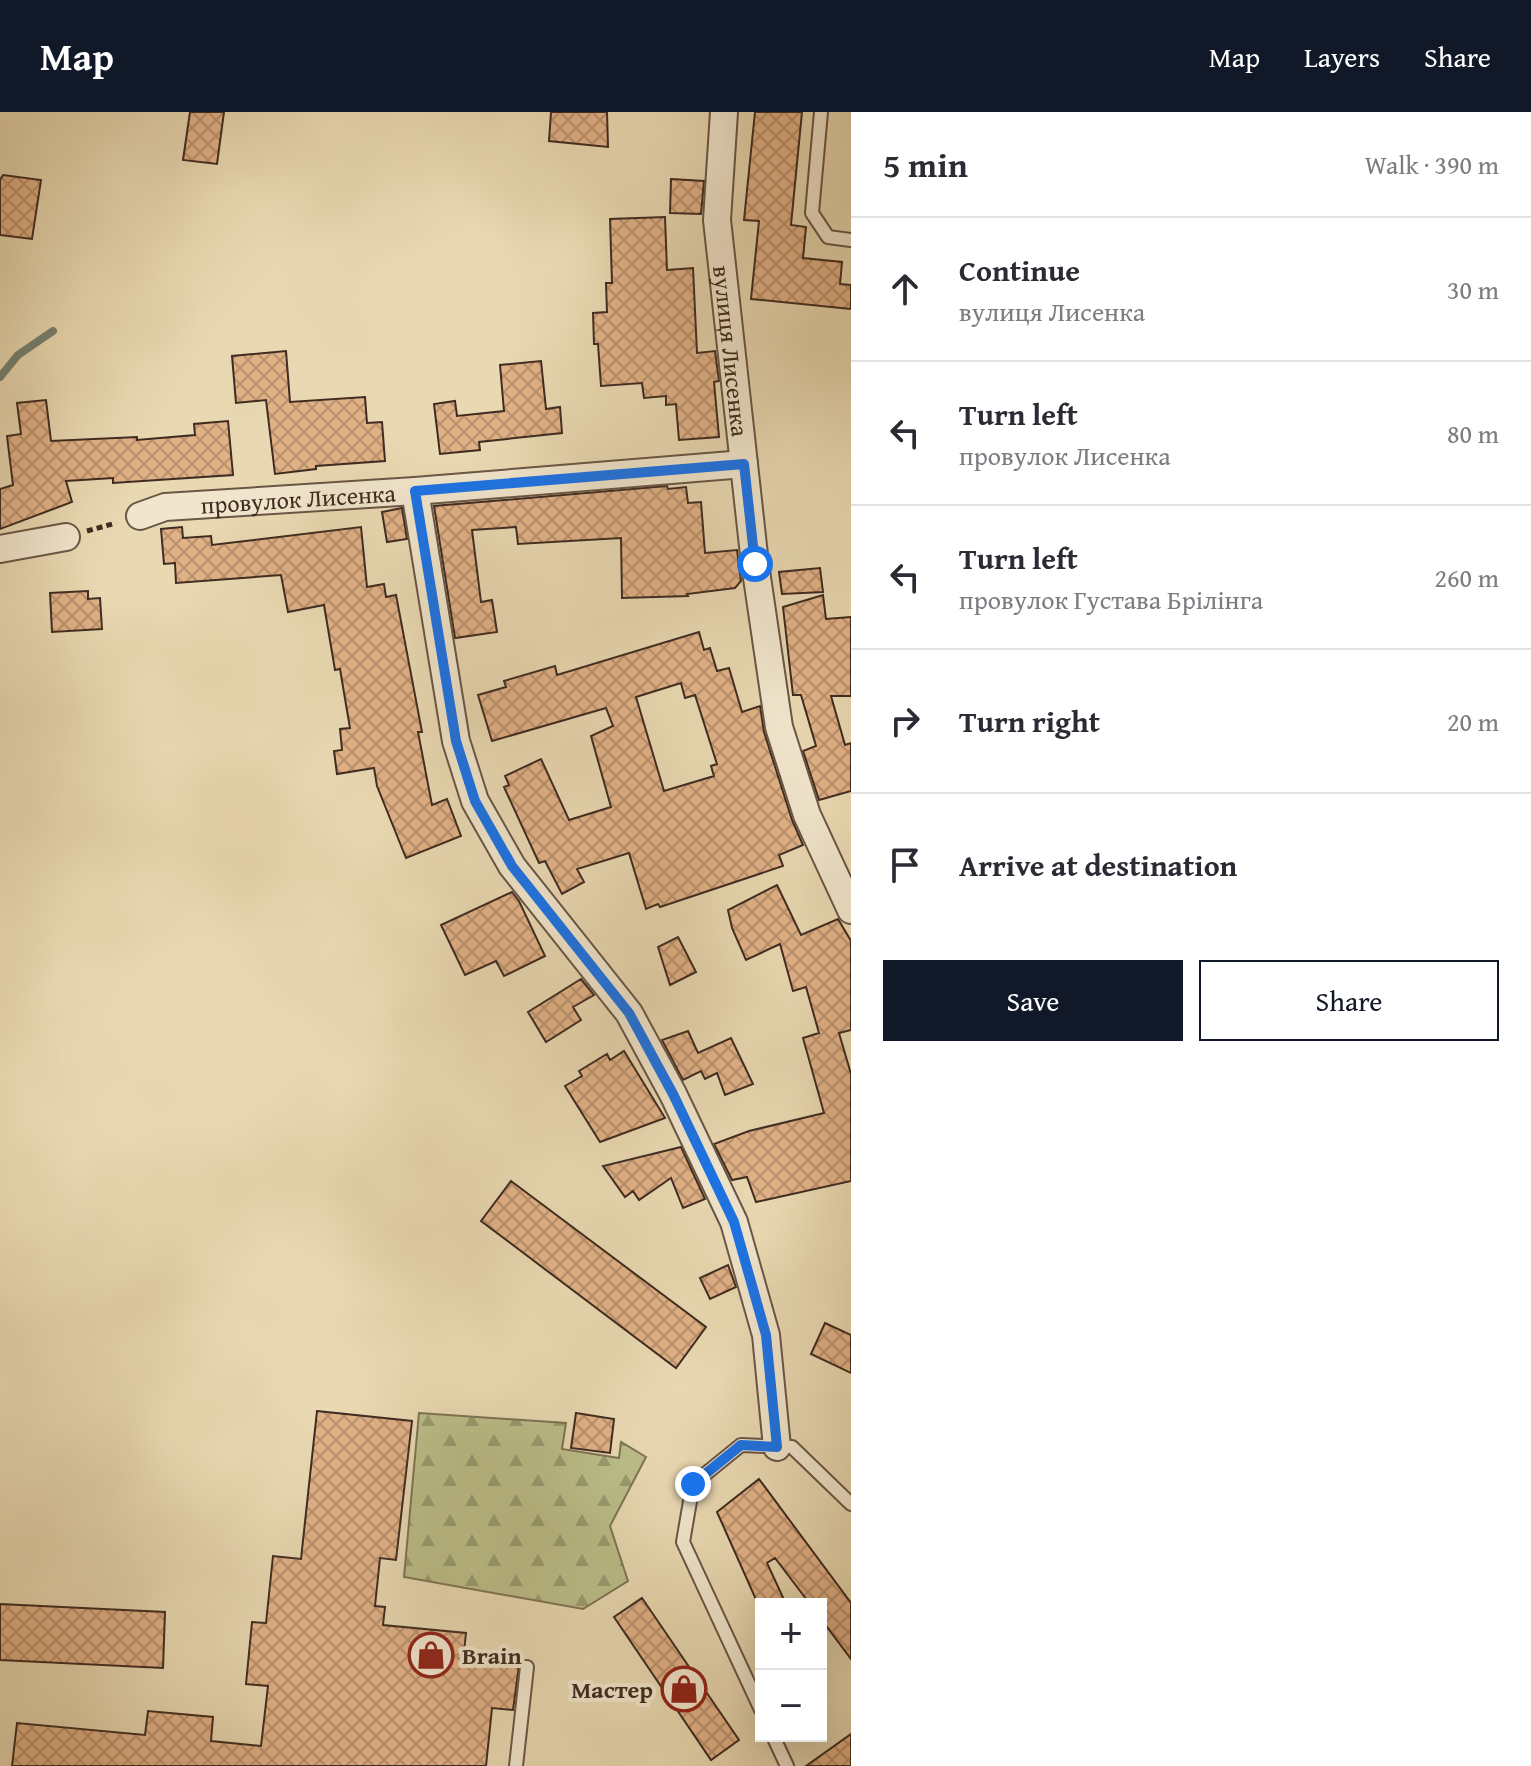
<!DOCTYPE html>
<html lang="en">
<head>
<meta charset="utf-8">
<style>
	body { margin:0; font-family:"Gentium Book Plus",serif; background:#f7f7f7; color:#2b2b33 }
	.controls { position:absolute; right:24px; bottom:24px; display:grid; overflow:hidden; border-radius:0px; box-shadow:0 8px 32px #0002 }
	.controls button { width:72px; height:72px; display:grid; place-items:center; padding:0; border:0; border-bottom:2px solid #e1e1e2; background:#fff; color:#2b2b33; font:40px sans-serif }
	.stop { position:absolute; width:24px; height:24px; margin:-18px; border:6px solid #1a73e8; border-radius:50%; background:#fff }
	.stop.end { background:#1a73e8; border-color:#fff; box-shadow:0 2px 8px #0008 }
	.list { margin:0; padding:0; list-style:none }
	h2 { display:flex; justify-content:space-between; align-items:center; height:104px; margin:0; padding:0 32px; font-size:34px }
	h2 small { font-size:26px; font-weight:400; color:#7c7c81 }
	.list li { display:grid; grid-template-columns:52px 1fr auto; gap:24px; align-items:center; box-sizing:border-box; height:144px; padding:0 32px; border-top:2px solid #e1e1e2 }
	.list b { display:block; font-size:30px; white-space:nowrap }
	.list p { margin:0; font-size:26px; white-space:nowrap; color:#7c7c81 }
	.list em { font-size:26px; font-style:normal; color:#7c7c81 }
	.actions { display:flex; gap:16px; padding:24px 32px }
	.actions a { flex:1; padding:18px 0; border:2px solid #111827; border-radius:0px; text-align:center; font-size:28px; color:#111827 }
	.actions .main { background:#111827; color:#fff }
	.icon { flex:none; width:44px; height:44px; fill:none; stroke:currentColor; stroke-width:2; stroke-linecap:round; stroke-linejoin:round }
	.map { position:relative; flex:none; width:851px; height:1654px; overflow:hidden }
	header { display:flex; align-items:center; gap:48px; box-sizing:border-box; height:112px; padding:0 40px; background:#111827; color:#fff }
	header strong { font-size:38px }
	nav { display:flex; gap:44px; margin-inline-start:auto; font-size:28px }
	main { display:flex }
	aside { flex:1; background:#fff }
	.map>svg:first-child { display:block }
</style>
</head>
<body>
<header>
<strong>Map</strong>
<nav><a>Map</a><a>Layers</a><a>Share</a></nav>
</header>
<main>
<div class="map">
<svg width="851" height="1654" viewBox="0 0 851 1654">
	<defs>
		<pattern id="forest-firs" width="22" height="20" patternUnits="userSpaceOnUse" patternTransform="scale(2)"><rect width="22" height="20" fill="#bbbe89"/><path d="M5 1l3.5 6h-7zM16 11l3.5 6h-7z" fill="#999b70"/></pattern>
		<pattern id="building-cross-hatch" width="8" height="8" patternUnits="userSpaceOnUse" patternTransform="scale(2)"><rect width="8" height="8" fill="#e2b287"/><path d="M0 0l8 8M0 8l8-8" fill="none" stroke="#b9916e"/></pattern>
	</defs>
	<rect width="100%" height="100%" fill="#e9d9b2"/>
	<filter id="stains"><feTurbulence type="fractalNoise" baseFrequency=".0025" numOctaves="4"/><feColorMatrix values="0 0 0 0 .2 0 0 0 0 .09 0 0 0 0 .02 0 0 0 .5 -.17"/></filter>
	<radialGradient id="worn" r=".72"><stop offset=".6" stop-color="#630" stop-opacity="0"/><stop offset="1" stop-color="#630" stop-opacity=".3"/></radialGradient>
	<!-- forest -->
	<path fill="url(#forest-firs)" stroke="#7d7455" stroke-width="2" d="M 419,1301 L 566,1311 L 562,1337 L 619,1346 L 621,1330 L 646,1345 L 610,1414 L 628,1469 L 583,1497 L 404,1465 Z"/>
	<g fill="none" stroke-linecap="round" stroke-linejoin="round">
		<!-- stream -->
		<path stroke="#758171" stroke-width="8" d="M 0,265 L 18,243 L 53,219"/>
	</g>
	<!-- building -->
	<path fill="url(#building-cross-hatch)" stroke="#3f2b21" stroke-width="2" fill-rule="evenodd" d="M 190,0 L 224,0 L 217,52 L 183,48 Z
		M 551,0 L 607,0 L 608,35 L 549,29 Z
		M 755,0 L 802,0 L 791,113 L 806,115 L 803,146 L 842,150 L 840,172 L 851,173 L 851,197 L 751,187 L 759,109 L 744,108 Z
		M 3,63 L 41,68 L 32,127 L 0,123 L 0,68 Z
		M 671,67 L 704,69 L 701,102 L 670,101 Z
		M 665,105 L 667,158 L 693,156 L 697,241 L 715,239 L 719,269 L 714,270 L 719,325 L 679,328 L 676,292 L 666,293 L 666,284 L 644,286 L 642,271 L 601,274 L 598,232 L 594,232 L 593,201 L 607,200 L 606,171 L 612,171 L 610,107 Z
		M 286,239 L 290,290 L 365,285 L 367,311 L 382,310 L 385,349 L 316,354 L 316,357 L 275,362 L 266,288 L 236,291 L 232,244 Z
		M 541,249 L 546,297 L 560,295 L 562,321 L 479,330 L 480,338 L 440,342 L 434,292 L 455,289 L 457,304 L 504,299 L 500,253 Z
		M 46,288 L 51,329 L 137,325 L 137,328 L 195,323 L 194,312 L 228,309 L 233,363 L 113,371 L 113,366 L 66,369 L 72,390 L 0,417 L 0,377 L 13,373 L 7,324 L 21,322 L 17,291 Z
		M 667,374 L 668,377 L 686,375 L 688,391 L 701,390 L 705,441 L 737,438 L 741,469 L 735,476 L 687,482 L 688,484 L 622,486 L 621,426 L 518,432 L 516,415 L 472,418 L 481,490 L 492,488 L 497,520 L 455,526 L 434,394 Z
		M 402,396 L 407,427 L 387,430 L 382,400 Z
		M 182,415 L 183,426 L 211,424 L 212,433 L 361,415 L 367,475 L 384,472 L 386,485 L 396,483 L 422,620 L 418,620 L 432,693 L 447,687 L 461,724 L 406,746 L 377,674 L 374,656 L 337,662 L 334,639 L 342,638 L 340,617 L 350,616 L 340,557 L 335,558 L 324,493 L 288,500 L 281,463 L 176,471 L 175,451 L 164,452 L 161,417 Z
		M 820,456 L 823,480 L 782,482 L 779,460 Z
		M 88,479 L 88,487 L 100,486 L 102,517 L 52,520 L 50,481 Z
		M 823,483 L 826,507 L 851,505 L 851,584 L 831,584 L 845,633 L 851,631 L 851,679 L 819,688 L 803,639 L 816,634 L 801,583 L 793,583 L 783,495 Z
		M 699,520 L 704,538 L 710,536 L 717,559 L 729,556 L 742,600 L 760,594 L 764,620 L 792,708 L 803,733 L 779,743 L 783,754 L 660,795 L 658,792 L 646,797 L 629,741 L 577,757 L 584,770 L 562,782 L 545,749 L 539,751 L 504,675 L 509,673 L 505,664 L 541,647 L 569,708 L 611,695 L 591,624 L 613,614 L 606,596 L 492,629 L 478,583 L 506,575 L 504,569 L 555,554 L 557,563 ZM 681,571 L 685,586 L 695,583 L 717,652 L 711,654 L 714,664 L 664,679 L 636,585 Z
		M 777,773 L 801,823 L 838,807 L 851,829 L 851,918 L 839,921 L 851,962 L 851,1069 L 756,1090 L 747,1065 L 732,1068 L 714,1032 L 749,1019 L 824,1001 L 803,926 L 819,921 L 806,875 L 793,879 L 780,832 L 746,848 L 732,816 L 728,798 Z
		M 512,780 L 519,789 L 545,844 L 504,864 L 496,849 L 465,863 L 441,813 Z
		M 678,825 L 696,860 L 670,873 L 658,835 Z
		M 581,867 L 594,883 L 573,895 L 581,908 L 546,930 L 528,900 Z
		M 688,919 L 698,941 L 731,926 L 753,972 L 725,983 L 717,961 L 705,967 L 701,959 L 683,968 L 662,928 Z
		M 624,939 L 665,1006 L 600,1030 L 565,974 L 582,964 L 579,959 L 607,942 L 610,948 Z
		M 681,1035 L 705,1087 L 683,1096 L 671,1066 L 639,1088 L 633,1079 L 625,1085 L 603,1054 Z
		M 511,1069 L 706,1215 L 676,1256 L 481,1109 Z
		M 728,1153 L 736,1175 L 710,1187 L 700,1166 Z
		M 825,1211 L 851,1223 L 851,1261 L 811,1242 Z
		M 317,1299 L 412,1309 L 396,1448 L 380,1446 L 375,1494 L 385,1495 L 383,1513 L 466,1521 L 464,1540 L 520,1546 L 513,1598 L 492,1596 L 486,1654 L 12,1654 L 17,1611 L 145,1623 L 148,1599 L 213,1605 L 211,1629 L 261,1634 L 268,1574 L 246,1572 L 252,1510 L 266,1511 L 273,1444 L 301,1447 Z
		M 576,1301 L 614,1307 L 610,1341 L 571,1336 Z
		M 759,1367 L 851,1491 L 851,1547 L 821,1507 L 821,1492 L 810,1492 L 775,1446 L 767,1451 L 786,1492 L 758,1492 L 717,1400 Z
		M 642,1486 L 739,1628 L 711,1648 L 614,1505 Z
		M 0,1492 L 165,1500 L 163,1556 L 0,1548 Z
		M 851,1622 L 851,1654 L 806,1654 Z"/>
	<g fill="none" stroke-linecap="round" stroke-linejoin="round">
		<!-- lane casing -->
		<g stroke="#6a5645" stroke-width="16">
			<path id="lane" d="M 821,0 L 812,101 L 828,125 L 851,128
				M 761,1598 L 683,1430 L 693,1372 L 741,1333 L 792,1335 L 851,1392
				M 773,1624 L 787,1654
				M 516,1654 L 527,1555"/>
		</g>
		<!-- street casing -->
		<g stroke="#6a5645" stroke-width="30">
			<g id="street">
				<path id="s1" d="M 724,0 L 717,108 L 755,452 L 779,615 L 807,703 L 851,798"/>
				<path d="M 415,379 L 456,629 L 475,689 L 512,754 L 629,901 L 673,982 L 734,1110 L 766,1223 L 777,1335"/>
				<path id="s2" d="M 140,404 L 165,395 L 415,379 L 744,352"/>
				<path d="M 0,437 L 66,425"/>
			</g>
		</g>
		<!-- path -->
		<path stroke="#3f2b21" stroke-width="5" stroke-dasharray="6 4" stroke-linecap="butt" d="M 87,419 L 116,411"/>
		<!-- lane -->
		<use href="#lane" stroke="#f1e6cd" stroke-width="12"/>
		<!-- street -->
		<use href="#street" stroke="#f1e6cd" stroke-width="26"/>
	</g>
	<g fill="none" stroke-linecap="round" stroke-linejoin="round">
		<!-- route -->
		<path stroke="#1a73e8" stroke-width="10" d="M 693,1372 L 741,1333 L 777,1335 L 766,1223 L 734,1110 L 673,982 L 629,901 L 512,754 L 475,689 L 456,629 L 415,379 L 744,352 L 755,452"/>
	</g>
	<!-- icons -->
	<defs>
		<g id="shop-ring" transform="scale(2.3)"><circle r="9.5" fill="#f1e6cd" stroke="#8f2418" stroke-width="1.5"/><path d="M-5-2.5h2.3a2.7 3.5 0 0 1 5.4 0H5L5.5 6h-11ZM-1.5-2.5h3a1.5 2.3 0 0 0-3 0Z" fill="#8f2418"/></g>
	</defs>
	<g fill-rule="evenodd">
		<use href="#shop-ring" x="431" y="1543"/>
		<use href="#shop-ring" x="684" y="1577"/>
	</g>
	<g text-anchor="middle" dominant-baseline="central" stroke-width="8" stroke-linejoin="round" paint-order="stroke">
		<!-- street labels -->
		<g font-size="24" fill="#3f2b21" stroke="#f1e6cd">
			<text stroke="none"><textPath href="#s1" startOffset="240">вулиця Лисенка</textPath></text>
			<text stroke="none"><textPath href="#s2" startOffset="160">провулок Лисенка</textPath></text>
		</g>
		<!-- poi labels -->
		<g font-size="24" font-weight="bold" fill="#3f2b21" stroke="#f1e6cd" text-anchor="start">
			<text x="462" y="1543">Brain</text>
			<text x="653" y="1577" text-anchor="end">Мастер</text>
		</g>
	</g>
	<rect width="100%" height="100%" filter="url(#stains)"/>
	<rect width="100%" height="100%" fill="url(#worn)"/>
</svg>
<div class="controls">
<button>+</button>
<button>−</button>
</div>
<div class="stop" style="left:755px;top:452px"></div>
<div class="stop end" style="left:693px;top:1372px"></div>
</div>
<aside>
<h2>5 min<small>Walk · 390 m</small></h2>
<ul class="list">
<li><svg class="icon" aria-label="ahead" viewBox="0 0 24 24"><path d="M12 20V5M6 11l6-6 6 6"/></svg><div><b>Continue</b><p>вулиця Лисенка</p></div><em>30 m</em></li>
<li><svg class="icon" aria-label="left" viewBox="0 0 24 24"><path d="M17 20v-9H6M10 6l-5 5 5 5"/></svg><div><b>Turn left</b><p>провулок Лисенка</p></div><em>80 m</em></li>
<li><svg class="icon" aria-label="left" viewBox="0 0 24 24"><path d="M17 20v-9H6M10 6l-5 5 5 5"/></svg><div><b>Turn left</b><p>провулок Густава Брілінга</p></div><em>260 m</em></li>
<li><svg class="icon" aria-label="right" viewBox="0 0 24 24"><path d="M7 20v-9h11M14 6l5 5-5 5"/></svg><div><b>Turn right</b></div><em>20 m</em></li>
<li><svg class="icon" aria-label="arrive" viewBox="0 0 24 24"><path d="M6 21V4h12l-3 4 3 4H6"/></svg><div><b>Arrive at destination</b></div></li>
</ul>
<div class="actions"><a class="main">Save</a><a>Share</a></div>
</aside>
</main>
</body>
</html>
